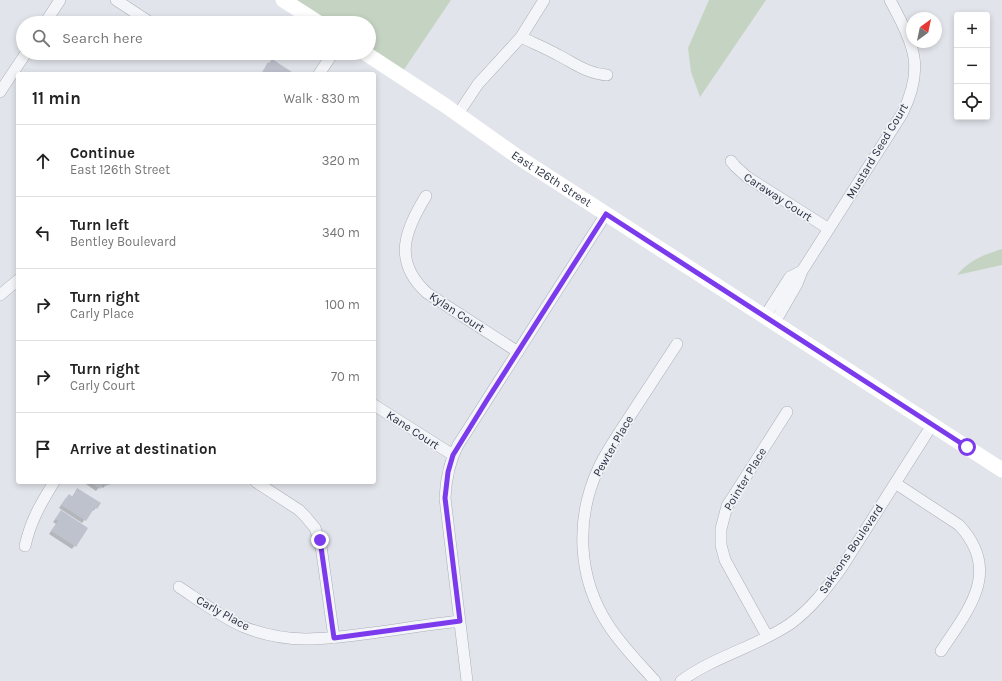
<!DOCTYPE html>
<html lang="en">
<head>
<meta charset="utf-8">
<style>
	body { margin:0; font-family:Karla,sans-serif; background:#f6f6f6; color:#222 }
	.controls { position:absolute; right:12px; top:12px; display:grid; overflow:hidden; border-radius:4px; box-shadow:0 2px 6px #0003 }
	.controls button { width:36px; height:36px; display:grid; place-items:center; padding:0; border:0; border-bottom:1px solid #e0e0e0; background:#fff; color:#222; font:20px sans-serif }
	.compass { position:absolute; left:906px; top:12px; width:36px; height:36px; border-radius:50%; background:#fff; box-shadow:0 2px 6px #0003; rotate:33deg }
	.stop { position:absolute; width:12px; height:12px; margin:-9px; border:3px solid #7c3aed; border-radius:50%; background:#fff }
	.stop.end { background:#7c3aed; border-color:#fff; box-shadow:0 1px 4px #0008 }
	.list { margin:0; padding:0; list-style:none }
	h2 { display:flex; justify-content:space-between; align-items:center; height:52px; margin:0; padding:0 16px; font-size:17px }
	h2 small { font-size:13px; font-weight:400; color:#767676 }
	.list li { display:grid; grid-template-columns:26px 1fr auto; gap:12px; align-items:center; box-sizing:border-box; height:72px; padding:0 16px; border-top:1px solid #e0e0e0 }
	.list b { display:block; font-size:15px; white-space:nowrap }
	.list p { margin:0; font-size:13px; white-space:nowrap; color:#767676 }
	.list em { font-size:13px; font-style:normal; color:#767676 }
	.icon { flex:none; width:22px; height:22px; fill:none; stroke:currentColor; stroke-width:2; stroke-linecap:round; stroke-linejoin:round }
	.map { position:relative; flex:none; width:1002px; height:681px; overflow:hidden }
	.search { position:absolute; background:#fff; box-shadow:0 2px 6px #0003; left:16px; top:16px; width:360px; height:44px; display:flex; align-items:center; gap:10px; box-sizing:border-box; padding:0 14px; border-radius:22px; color:#767676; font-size:15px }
	.panel { position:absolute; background:#fff; box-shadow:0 2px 6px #0003; left:16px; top:72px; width:360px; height:412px; border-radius:4px }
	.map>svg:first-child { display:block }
</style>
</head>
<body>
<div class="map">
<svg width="1002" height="681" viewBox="0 0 1002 681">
	<rect width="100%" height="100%" fill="#e1e4ea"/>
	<!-- green -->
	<path fill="#c5d4c2" d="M 294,0 L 451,0 L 403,71 L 369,49 L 369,23 L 329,23 Z
		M 709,0 L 766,0 L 700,97 L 691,72 L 688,48 Z
		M 1002,249 L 1002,265 L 957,275 C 968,261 985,254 1002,249 Z"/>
	<!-- shadow -->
	<path fill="#0003" d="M 83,482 L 112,482 L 109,485 L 107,484 L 103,488 L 100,486 L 96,491 Z
		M 77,489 L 96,508 L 93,511 L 92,510 L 82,523 L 59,508 L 66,498 L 72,497 Z
		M 61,512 L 87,529 L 72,549 L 49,534 L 56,524 L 53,522 Z"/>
	<!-- building -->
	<path fill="#bec2cd" d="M 272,59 L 292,72 L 291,74 L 261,74 L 268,62 L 269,63 Z
		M 90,482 L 109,482 L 107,486 L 103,484 L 100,489 Z
		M 77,488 L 101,503 L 97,509 L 95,507 L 86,521 L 61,505 L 69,494 L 73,497 Z
		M 61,510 L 88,528 L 76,547 L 51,531 L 58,521 L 55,519 Z"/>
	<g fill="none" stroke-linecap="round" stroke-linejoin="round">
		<!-- street casing -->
		<g stroke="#aaaeb8" stroke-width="12">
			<path id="street" d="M 116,0 L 151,23
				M 45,23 L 60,0
				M 521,37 C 533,43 546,48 558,55 C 574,63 588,74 607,75
				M 319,74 L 333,53
				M 0,92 L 26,53
				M 458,114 L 478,84 L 521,37 L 544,0
				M 731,161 L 735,166 L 747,177 L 829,229
				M 426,196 C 405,230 392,261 427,293 L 518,352
				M 802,271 L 902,114 C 926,66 913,44 890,0
				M 0,295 L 18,280
				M 765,316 L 790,277 L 802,271 L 797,284 L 775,322
				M 374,405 L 453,455
				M 256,482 L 299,510 L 305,516 L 315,528 L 321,546 L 334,638
				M 895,483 L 959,525 C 1002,571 969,609 941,651
				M 25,546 C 31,520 40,505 54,482
				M 179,587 C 200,601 221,617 244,627 C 289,645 326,639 372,633 C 402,629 431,624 460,621
				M 767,636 L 725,560 L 721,545 L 721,529 L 727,506 L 787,412
				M 467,681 L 445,498 C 446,479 449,462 458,445 L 606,214
				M 655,681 C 639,663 622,646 609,626 C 577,578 575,518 599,467 C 608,448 621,430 632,413 C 647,390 662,367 677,344
				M 681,681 C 715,656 756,647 790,624 C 811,609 827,588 842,567 L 932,425"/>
		</g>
		<!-- street -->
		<use href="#street" stroke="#f4f5f8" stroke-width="11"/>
		<!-- secondary -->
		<g stroke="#fff" stroke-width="15">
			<path d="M 283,0 L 319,23"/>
			<path id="s1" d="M 365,53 L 446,106 L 518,157 L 1002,470"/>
		</g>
	</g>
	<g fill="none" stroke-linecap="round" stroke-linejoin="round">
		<!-- route -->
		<path stroke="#7c3aed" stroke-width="5" d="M 320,540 L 334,638 L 460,621 L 445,498 L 448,472 L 453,455 L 487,400 L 606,214 L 967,447"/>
	</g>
	<g text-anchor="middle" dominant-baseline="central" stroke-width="3.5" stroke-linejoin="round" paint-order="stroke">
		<!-- street labels -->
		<g font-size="12" fill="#293042" stroke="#f1f3f7">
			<text transform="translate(877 151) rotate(-59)">Mustard Seed Court</text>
			<text stroke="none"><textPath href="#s1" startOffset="225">East 126th Street</textPath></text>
			<text transform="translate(778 197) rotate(33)">Caraway Court</text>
			<text transform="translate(457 312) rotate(33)">Kylan Court</text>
			<text transform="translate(413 430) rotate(33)">Kane Court</text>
			<text transform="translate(613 446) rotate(-60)">Pewter Place</text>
			<text transform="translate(745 479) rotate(-59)">Pointer Place</text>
			<text transform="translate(851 549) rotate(-56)">Saksons Boulevard</text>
			<text transform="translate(223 613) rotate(29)">Carly Place</text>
		</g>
	</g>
</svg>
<div class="controls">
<button>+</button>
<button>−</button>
<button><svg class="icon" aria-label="locate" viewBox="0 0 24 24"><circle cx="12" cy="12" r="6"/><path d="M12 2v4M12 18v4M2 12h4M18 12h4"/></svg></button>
</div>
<svg class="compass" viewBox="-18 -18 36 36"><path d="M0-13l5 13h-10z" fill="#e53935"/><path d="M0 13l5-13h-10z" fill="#767676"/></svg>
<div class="stop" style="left:967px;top:447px"></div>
<div class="stop end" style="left:320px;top:540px"></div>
<div class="search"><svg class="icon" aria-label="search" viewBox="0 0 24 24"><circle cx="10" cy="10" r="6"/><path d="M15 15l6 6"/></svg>Search here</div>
<section class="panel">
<h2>11 min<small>Walk · 830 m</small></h2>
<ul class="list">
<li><svg class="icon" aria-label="ahead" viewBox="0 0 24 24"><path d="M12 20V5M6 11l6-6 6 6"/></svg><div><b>Continue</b><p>East 126th Street</p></div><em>320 m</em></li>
<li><svg class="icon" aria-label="left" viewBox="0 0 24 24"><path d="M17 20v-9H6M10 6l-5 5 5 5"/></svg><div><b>Turn left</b><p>Bentley Boulevard</p></div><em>340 m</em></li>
<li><svg class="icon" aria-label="right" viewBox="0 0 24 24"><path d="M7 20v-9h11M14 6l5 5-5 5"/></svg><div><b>Turn right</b><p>Carly Place</p></div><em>100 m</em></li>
<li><svg class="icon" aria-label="right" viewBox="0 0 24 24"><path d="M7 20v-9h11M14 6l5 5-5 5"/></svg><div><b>Turn right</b><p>Carly Court</p></div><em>70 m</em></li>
<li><svg class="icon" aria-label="arrive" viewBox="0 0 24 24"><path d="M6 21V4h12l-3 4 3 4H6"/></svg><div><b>Arrive at destination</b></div></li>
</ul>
</section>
</div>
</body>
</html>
